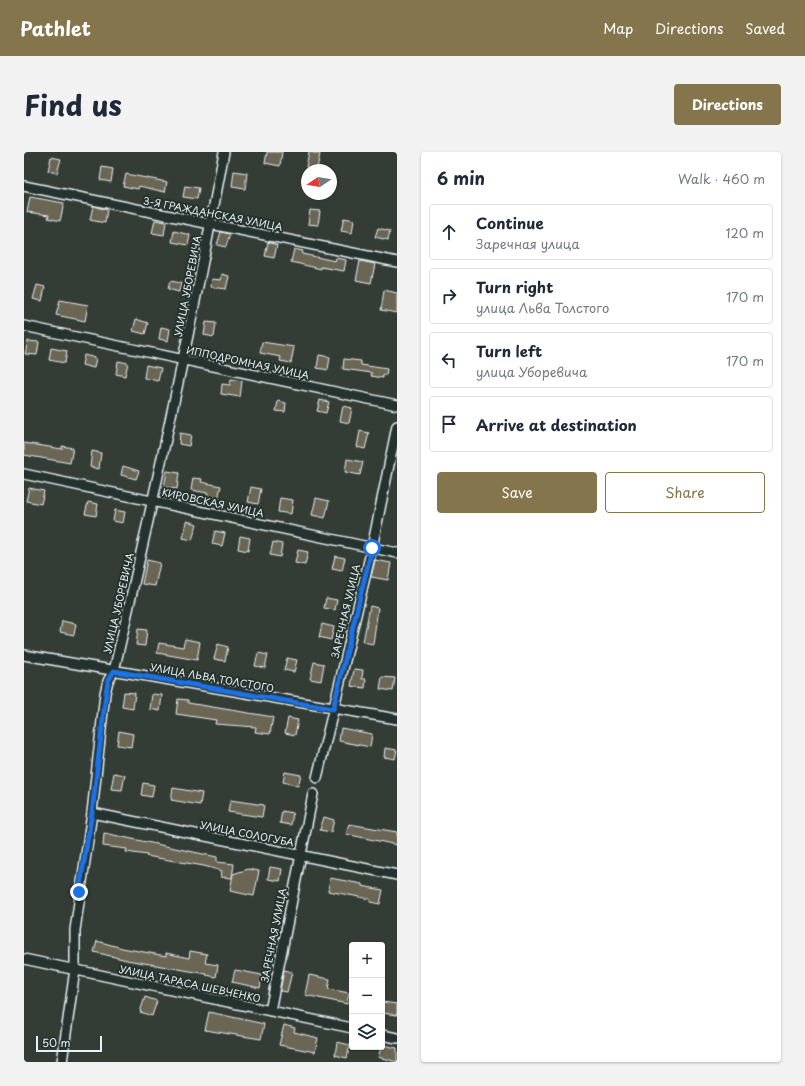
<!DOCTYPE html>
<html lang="en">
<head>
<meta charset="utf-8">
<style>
	body { margin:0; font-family:"Playpen Sans",sans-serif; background:#f2f2f3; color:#1f2937 }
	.controls { position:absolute; right:12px; bottom:12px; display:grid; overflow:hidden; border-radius:4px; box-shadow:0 1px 3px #0004 }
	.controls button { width:36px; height:36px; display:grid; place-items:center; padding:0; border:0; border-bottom:1px solid #e0e1e3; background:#fff; color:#1f2937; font:20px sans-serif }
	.compass { position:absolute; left:277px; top:12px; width:36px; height:36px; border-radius:50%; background:#fff; box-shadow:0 1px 3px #0004; rotate:258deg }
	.scale { position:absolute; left:12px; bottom:10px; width:66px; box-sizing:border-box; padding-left:4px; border:2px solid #e8f1f8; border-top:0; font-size:11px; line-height:14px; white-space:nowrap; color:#e8f1f8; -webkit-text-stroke:3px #26332d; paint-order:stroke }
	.stop { position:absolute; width:12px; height:12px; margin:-9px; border:3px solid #1a73e8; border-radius:50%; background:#fff }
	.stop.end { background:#1a73e8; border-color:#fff; box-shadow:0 1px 4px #0008 }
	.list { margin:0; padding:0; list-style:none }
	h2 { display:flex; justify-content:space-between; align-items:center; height:52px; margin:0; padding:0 16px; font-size:17px }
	h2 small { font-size:13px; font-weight:400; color:#747a83 }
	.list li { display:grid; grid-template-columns:26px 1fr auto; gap:12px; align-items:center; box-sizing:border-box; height:56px; margin:0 8px 8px; padding:0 8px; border:1px solid #e0e1e3; border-radius:4px }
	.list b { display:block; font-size:15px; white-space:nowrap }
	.list p { margin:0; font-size:13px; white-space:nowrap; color:#747a83 }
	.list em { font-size:13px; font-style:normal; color:#747a83 }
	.actions { display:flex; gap:8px; padding:12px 16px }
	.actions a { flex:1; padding:9px 0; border:1px solid #84754c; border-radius:4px; text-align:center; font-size:14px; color:#84754c }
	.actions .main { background:#84754c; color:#fff }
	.icon { flex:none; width:22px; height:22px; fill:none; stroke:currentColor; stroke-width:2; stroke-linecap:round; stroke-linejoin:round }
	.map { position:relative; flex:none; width:373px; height:910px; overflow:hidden; border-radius:4px }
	header { display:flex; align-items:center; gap:24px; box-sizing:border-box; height:56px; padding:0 20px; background:#84754c; color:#fff }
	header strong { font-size:19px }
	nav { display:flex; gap:22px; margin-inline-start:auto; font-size:14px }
	.intro { display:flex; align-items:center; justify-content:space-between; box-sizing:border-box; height:96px; padding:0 24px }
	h1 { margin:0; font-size:28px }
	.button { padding:10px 18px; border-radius:4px; background:#84754c; color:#fff; font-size:14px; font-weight:700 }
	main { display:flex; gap:24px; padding:0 24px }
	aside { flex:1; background:#fff; border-radius:4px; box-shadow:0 1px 3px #0004 }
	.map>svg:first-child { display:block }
</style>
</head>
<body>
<header>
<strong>Pathlet</strong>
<nav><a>Map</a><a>Directions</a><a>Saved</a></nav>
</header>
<div class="intro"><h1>Find us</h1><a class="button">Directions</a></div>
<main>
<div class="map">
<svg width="373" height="910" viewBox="0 0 373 910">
	<rect width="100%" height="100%" fill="#343d35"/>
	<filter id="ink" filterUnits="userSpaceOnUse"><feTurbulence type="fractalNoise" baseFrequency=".025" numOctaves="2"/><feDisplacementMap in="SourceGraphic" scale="8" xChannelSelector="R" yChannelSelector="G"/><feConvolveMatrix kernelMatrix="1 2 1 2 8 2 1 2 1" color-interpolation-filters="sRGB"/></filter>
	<g filter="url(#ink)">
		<!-- building -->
		<path fill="#6a6653" stroke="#e8f1f8" d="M 243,0 L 258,0 L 256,14 L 241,11 Z
			M 285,0 L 296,2 L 293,17 L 282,15 Z
			M 27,5 L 37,7 L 33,21 L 24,19 Z
			M 78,15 L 89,17 L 87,30 L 76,28 Z
			M 210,19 L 223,21 L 221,37 L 208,35 Z
			M 102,22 L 143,30 L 141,40 L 115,34 L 114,37 L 99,34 Z
			M 161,34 L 175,36 L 173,47 L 159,45 Z
			M 6,45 L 40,51 L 36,69 L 24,66 L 25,63 L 3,60 Z
			M 69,54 L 83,58 L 81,71 L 66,68 Z
			M 286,58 L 296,59 L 294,73 L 284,72 Z
			M 320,66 L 330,68 L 328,81 L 317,79 Z
			M 131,68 L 142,70 L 140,83 L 128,81 Z
			M 354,76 L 366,79 L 364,88 L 351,85 Z
			M 150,79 L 166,83 L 164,93 L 148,90 Z
			M 197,80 L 206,82 L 202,95 L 193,93 Z
			M 244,90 L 253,93 L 250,106 L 241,104 Z
			M 270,97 L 279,99 L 278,102 L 311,109 L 312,106 L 322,108 L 320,119 L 297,115 L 297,117 L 267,110 Z
			M 336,109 L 351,112 L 347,131 L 332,128 Z
			M 198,122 L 205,124 L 202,137 L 187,135 L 188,127 L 197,128 Z
			M 146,129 L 157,131 L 155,140 L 144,137 Z
			M 13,133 L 21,135 L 18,149 L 9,147 Z
			M 360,138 L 373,141 L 373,161 L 357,158 Z
			M 36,148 L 64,153 L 61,169 L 32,163 Z
			M 112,167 L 124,171 L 121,182 L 109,179 Z
			M 182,170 L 192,171 L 190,185 L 180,183 Z
			M 137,175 L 146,177 L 144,189 L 135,187 Z
			M 4,189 L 15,190 L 13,203 L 1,202 Z
			M 238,190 L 270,195 L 267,211 L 256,209 L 257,205 L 236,201 Z
			M 27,196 L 43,199 L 41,211 L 25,208 Z
			M 60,203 L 72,206 L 70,216 L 58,213 Z
			M 295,203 L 306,205 L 304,218 L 293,216 Z
			M 320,207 L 337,209 L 337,213 L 363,217 L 362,223 L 359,223 L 359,226 L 347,224 L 348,221 L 319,217 Z
			M 94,209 L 104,211 L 101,224 L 92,222 Z
			M 122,213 L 137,216 L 134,229 L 120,226 Z
			M 207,227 L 218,229 L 216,245 L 197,242 L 198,232 L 206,233 Z
			M 296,248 L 305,250 L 302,261 L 293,259 Z
			M 254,249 L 262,251 L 261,260 L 252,259 Z
			M 319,254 L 328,256 L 325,271 L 316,269 Z
			M 336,279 L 345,281 L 341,297 L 333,295 Z
			M 156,281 L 167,283 L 165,294 L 155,292 Z
			M 0,291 L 38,297 L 38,294 L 49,296 L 46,311 L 0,303 Z
			M 68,299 L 77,301 L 75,317 L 66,315 Z
			M 323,307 L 339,310 L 336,323 L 321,320 Z
			M 99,314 L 115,319 L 112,327 L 97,323 Z
			M 143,319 L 155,321 L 153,337 L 140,335 Z
			M 169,326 L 178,327 L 177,330 L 197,334 L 194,347 L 183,345 L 184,341 L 167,338 Z
			M 227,335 L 237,337 L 234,352 L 224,350 Z
			M 5,336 L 20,339 L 17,352 L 2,349 Z
			M 256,346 L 269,348 L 267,362 L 254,360 Z
			M 292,346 L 305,349 L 301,366 L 288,363 Z
			M 64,350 L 74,352 L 72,364 L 61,362 Z
			M 91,358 L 101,360 L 99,371 L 89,369 Z
			M 163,369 L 173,372 L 168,388 L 159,386 Z
			M 191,379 L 201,381 L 198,394 L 188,392 Z
			M 216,384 L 226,386 L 224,399 L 214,397 Z
			M 249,390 L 258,392 L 256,405 L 246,403 Z
			M 274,398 L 284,400 L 281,413 L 271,411 Z
			M 311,404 L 321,406 L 318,419 L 308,417 Z
			M 123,408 L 136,411 L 131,434 L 118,432 Z
			M 351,408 L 367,411 L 364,428 L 347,425 Z
			M 302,446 L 313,448 L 311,458 L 300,456 Z
			M 346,454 L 354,456 L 349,492 L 339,490 Z
			M 38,469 L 52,472 L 50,483 L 36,480 Z
			M 298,472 L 310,475 L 307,488 L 295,485 Z
			M 114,477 L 123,478 L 121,494 L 112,493 Z
			M 161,487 L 176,490 L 173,508 L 133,501 L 135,491 L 159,495 Z
			M 194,492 L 204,495 L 201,509 L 190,507 Z
			M 234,501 L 244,503 L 241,516 L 231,514 Z
			M 263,506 L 273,508 L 270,520 L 260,518 Z
			M 290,510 L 300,512 L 297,529 L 286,527 Z
			M 330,517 L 339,518 L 338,527 L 342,527 L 341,536 L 327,534 Z
			M 358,525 L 371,526 L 369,539 L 356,537 Z
			M 100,540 L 111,541 L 109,557 L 98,555 Z
			M 128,542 L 138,543 L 136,559 L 126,557 Z
			M 154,547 L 164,548 L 164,551 L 249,565 L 246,582 L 231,580 L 232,575 L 191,572 L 192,568 L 152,562 Z
			M 264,566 L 274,568 L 271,583 L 261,581 Z
			M 317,576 L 348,582 L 346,595 L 315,589 Z
			M 95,579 L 109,582 L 107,595 L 93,593 Z
			M 361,596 L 373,598 L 371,607 L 360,605 Z
			M 261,620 L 277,623 L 274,634 L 259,630 Z
			M 90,621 L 101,623 L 98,638 L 87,637 Z
			M 119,631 L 130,633 L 128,645 L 117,643 Z
			M 149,636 L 178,641 L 176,653 L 147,648 Z
			M 206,648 L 240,653 L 238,665 L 204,660 Z
			M 258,659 L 269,661 L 267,673 L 256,671 Z
			M 300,665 L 310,668 L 307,680 L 296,678 Z
			M 325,672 L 373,680 L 373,693 L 322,682 Z
			M 80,681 L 193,705 L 193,710 L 210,712 L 208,726 L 197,725 L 198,719 L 180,714 L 122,704 L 123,703 L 102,700 L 103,697 L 79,694 Z
			M 246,715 L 258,717 L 256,729 L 244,727 Z
			M 224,717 L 235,719 L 230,744 L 206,739 L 209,722 Z
			M 306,726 L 338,732 L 338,734 L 359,738 L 356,752 L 346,750 L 346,747 L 304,739 Z
			M 73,789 L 98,796 L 142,804 L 142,801 L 165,806 L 166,799 L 183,802 L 181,811 L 194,813 L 192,825 L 182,823 L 183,822 L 103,808 L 70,800 Z
			M 211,818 L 238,823 L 236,836 L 208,830 Z
			M 260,818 L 268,820 L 263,840 L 256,839 Z
			M 285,823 L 306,827 L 304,837 L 325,841 L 323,852 L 281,843 Z
			M 121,845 L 133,849 L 128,864 L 116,860 Z
			M 358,850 L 373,852 L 373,863 L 358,861 Z
			M 185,860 L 240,872 L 237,887 L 181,878 Z
			M 260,873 L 271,876 L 270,880 L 294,886 L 291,900 L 255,893 Z
			M 313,890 L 326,893 L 323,906 L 311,903 Z
			M 358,893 L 373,896 L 373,910 L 354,905 Z"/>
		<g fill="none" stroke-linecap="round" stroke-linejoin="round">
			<!-- street casing -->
			<g stroke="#e8f1f8" stroke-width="12">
				<path id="street" d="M 0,34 L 373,110
					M 0,174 L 373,253
					M 0,322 L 373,401
					M 0,503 L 373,567
					M 293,626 L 348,396 L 373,274
					M 68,661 L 373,723
					M 0,807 L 328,876
					M 246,859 L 289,642
					M 358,883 L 373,886
					M 38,910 L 51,817 L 51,778 L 68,661 L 81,541 L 84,529 L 90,519 C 130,346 168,174 200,0"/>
			</g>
			<!-- street -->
			<use href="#street" stroke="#26332d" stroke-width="9"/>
		</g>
	</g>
	<g fill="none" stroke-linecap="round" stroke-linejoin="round" filter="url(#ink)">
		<!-- route -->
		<path stroke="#1a73e8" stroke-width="5" d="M 55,740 L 68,661 L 82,541 L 84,529 L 90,519 L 309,557 L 348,396"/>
	</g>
	<g text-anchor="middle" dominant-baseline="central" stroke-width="4" stroke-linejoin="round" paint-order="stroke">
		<!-- street labels -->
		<g font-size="10" fill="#e8f1f8" stroke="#26332d">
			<text transform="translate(189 61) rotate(11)">3-Я ГРАЖДАНСКАЯ УЛИЦА</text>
			<text transform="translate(163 134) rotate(-79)">УЛИЦА УБОРЕВИЧА</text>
			<text transform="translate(224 210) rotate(12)">ИППОДРОМНАЯ УЛИЦА</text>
			<text transform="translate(189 350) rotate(12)">КИРОВСКАЯ УЛИЦА</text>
			<text transform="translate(94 451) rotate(-77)">УЛИЦА УБОРЕВИЧА</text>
			<text transform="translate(321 459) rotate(-77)">ЗАРЕЧНАЯ УЛИЦА</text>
			<text transform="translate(188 525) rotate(10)">УЛИЦА ЛЬВА ТОЛСТОГО</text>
			<text transform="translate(223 681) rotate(11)">УЛИЦА СОЛОГУБА</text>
			<text transform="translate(249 783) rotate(-79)">ЗАРЕЧНАЯ УЛИЦА</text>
			<text transform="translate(166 831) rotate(12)">УЛИЦА ТАРАСА ШЕВЧЕНКО</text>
		</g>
	</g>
</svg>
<div class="controls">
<button>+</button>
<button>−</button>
<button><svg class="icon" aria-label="layers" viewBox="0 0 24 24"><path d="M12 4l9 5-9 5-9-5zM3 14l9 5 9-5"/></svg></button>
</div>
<svg class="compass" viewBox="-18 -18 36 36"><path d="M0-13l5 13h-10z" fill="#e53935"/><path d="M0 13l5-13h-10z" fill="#747a83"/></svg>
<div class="scale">50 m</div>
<div class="stop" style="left:348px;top:396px"></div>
<div class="stop end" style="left:55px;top:740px"></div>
</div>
<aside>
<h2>6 min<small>Walk · 460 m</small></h2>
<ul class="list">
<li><svg class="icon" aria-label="ahead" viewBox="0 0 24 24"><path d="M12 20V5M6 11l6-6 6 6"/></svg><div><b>Continue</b><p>Заречная улица</p></div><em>120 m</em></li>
<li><svg class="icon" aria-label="right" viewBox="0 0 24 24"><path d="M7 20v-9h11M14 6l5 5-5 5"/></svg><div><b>Turn right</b><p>улица Льва Толстого</p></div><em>170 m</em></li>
<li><svg class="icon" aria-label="left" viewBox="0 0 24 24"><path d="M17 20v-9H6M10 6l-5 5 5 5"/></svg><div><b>Turn left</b><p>улица Уборевича</p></div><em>170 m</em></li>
<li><svg class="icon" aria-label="arrive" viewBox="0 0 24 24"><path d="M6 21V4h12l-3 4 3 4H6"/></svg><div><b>Arrive at destination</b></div></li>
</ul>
<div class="actions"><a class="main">Save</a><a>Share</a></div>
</aside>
</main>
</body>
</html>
